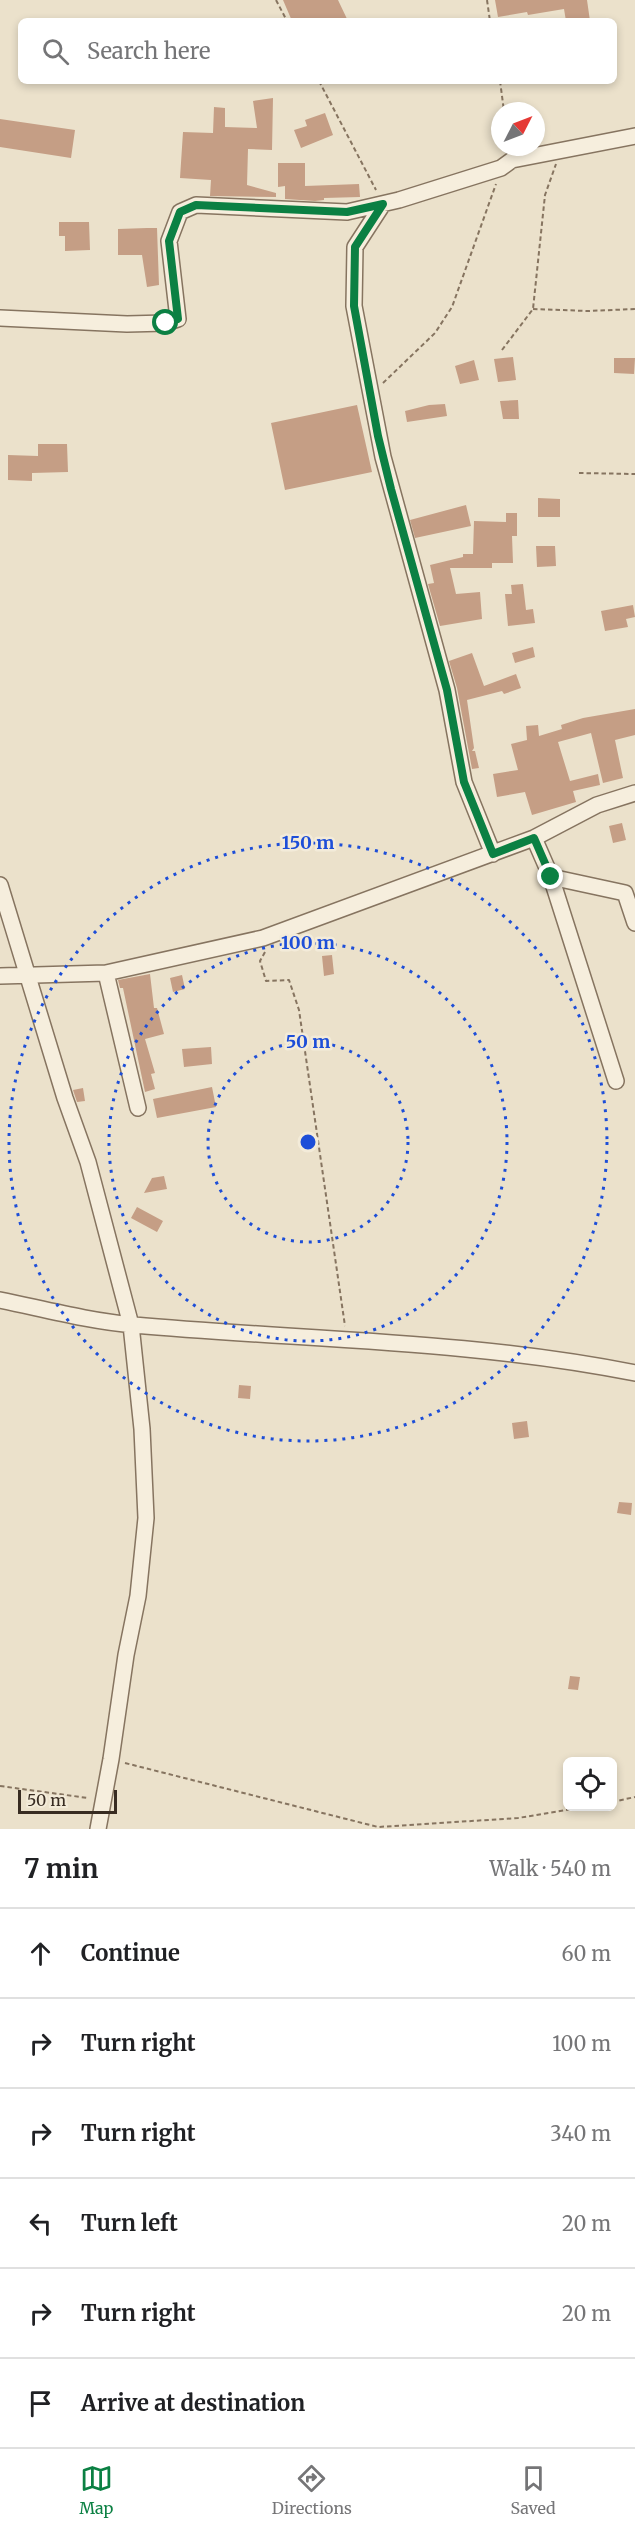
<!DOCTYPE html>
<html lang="en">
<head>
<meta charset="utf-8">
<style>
	body { margin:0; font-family:Merriweather,serif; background:#f6f6f6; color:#202124 }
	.controls { position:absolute; right:18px; bottom:18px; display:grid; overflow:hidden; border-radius:9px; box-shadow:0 3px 9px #0003 }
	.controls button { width:54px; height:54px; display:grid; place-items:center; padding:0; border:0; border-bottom:2px solid #e0e0e0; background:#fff; color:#202124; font:30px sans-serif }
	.compass { position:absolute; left:491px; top:102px; width:54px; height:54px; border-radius:50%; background:#fff; box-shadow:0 3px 9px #0003; rotate:48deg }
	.scale { position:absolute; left:18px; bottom:15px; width:99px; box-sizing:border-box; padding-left:6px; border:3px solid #382c22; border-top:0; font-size:16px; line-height:21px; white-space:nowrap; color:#382c22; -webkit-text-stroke:4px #f3ebd9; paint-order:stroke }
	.stop { position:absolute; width:18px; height:18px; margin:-14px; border:4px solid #0b8043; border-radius:50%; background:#fff }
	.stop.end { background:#0b8043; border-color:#fff; box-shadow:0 2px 6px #0008 }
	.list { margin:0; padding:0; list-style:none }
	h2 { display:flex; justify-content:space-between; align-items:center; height:78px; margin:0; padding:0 24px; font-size:26px }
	h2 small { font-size:20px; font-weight:400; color:#757577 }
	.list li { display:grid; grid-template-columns:39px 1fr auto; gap:18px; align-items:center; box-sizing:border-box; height:90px; padding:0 24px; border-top:2px solid #e0e0e0 }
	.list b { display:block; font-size:22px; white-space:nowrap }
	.list em { font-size:20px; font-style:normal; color:#757577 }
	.icon { flex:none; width:33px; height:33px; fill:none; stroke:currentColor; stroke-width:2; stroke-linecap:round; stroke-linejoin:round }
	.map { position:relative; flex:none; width:635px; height:1829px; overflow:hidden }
	.search { position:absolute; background:#fff; box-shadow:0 3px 9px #0003; left:18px; right:18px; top:18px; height:66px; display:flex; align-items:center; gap:15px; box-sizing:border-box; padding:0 21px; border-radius:9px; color:#757577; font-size:22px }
	.sheet { height:618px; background:#fff }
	nav { display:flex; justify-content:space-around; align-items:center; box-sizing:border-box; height:84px; border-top:2px solid #e0e0e0; background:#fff; font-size:16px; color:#757577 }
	nav a { display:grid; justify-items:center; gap:3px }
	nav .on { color:#0b8043 }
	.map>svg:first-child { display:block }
</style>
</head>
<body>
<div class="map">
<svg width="635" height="1829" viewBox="0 0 635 1829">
	<rect width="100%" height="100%" fill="#ebe1cb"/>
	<!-- building -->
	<path fill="#c59e85" d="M 283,0 L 338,0 L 348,21 L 292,21 Z
		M 495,0 L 587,0 L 590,21 L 566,21 L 564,9 L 528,15 L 527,12 L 498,17 Z
		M 273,98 L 272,150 L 248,149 L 247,185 L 276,193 L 276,197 L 210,196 L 211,180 L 180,178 L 183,132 L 213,133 L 214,107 L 225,108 L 225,127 L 257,128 L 253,101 Z
		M 325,113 L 333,135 L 301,148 L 294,130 L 307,126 L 305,120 Z
		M 0,119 L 75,130 L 71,158 L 0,147 Z
		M 278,163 L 305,163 L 305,186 L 359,184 L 360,197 L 324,198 L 324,200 L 315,201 L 285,199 L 285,186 L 278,187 Z
		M 59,222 L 89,222 L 90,250 L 65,251 L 65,236 L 59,236 Z
		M 147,228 L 157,228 L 159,285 L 147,287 L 142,255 L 118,255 L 118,229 Z
		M 513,357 L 516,380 L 498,382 L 494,359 Z
		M 614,358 L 635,358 L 634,374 L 614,373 Z
		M 474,360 L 479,380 L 460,384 L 455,366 Z
		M 518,400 L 519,419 L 503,419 L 500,401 Z
		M 445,404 L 447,416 L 407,422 L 405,411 L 429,405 Z
		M 357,405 L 372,472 L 285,490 L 271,423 Z
		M 38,444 L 67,444 L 68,472 L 32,473 L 32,481 L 8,480 L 8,455 L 38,456 Z
		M 538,498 L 560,499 L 560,517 L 538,517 Z
		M 466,505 L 471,526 L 415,538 L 410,520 Z
		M 506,513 L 517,513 L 517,536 L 512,536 L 513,563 L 492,563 L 492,568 L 450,568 L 456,594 L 480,592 L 482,619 L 440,626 L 428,584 L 434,583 L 430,565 L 463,557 L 463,554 L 473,554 L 474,521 L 506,522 Z
		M 536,546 L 555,546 L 556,566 L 537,567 Z
		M 523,584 L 526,610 L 533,609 L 535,623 L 508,626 L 505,594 L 512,594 L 511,585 Z
		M 633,605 L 635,617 L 626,619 L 628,627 L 605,631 L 601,611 Z
		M 533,647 L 535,657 L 515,663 L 512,653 Z
		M 472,653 L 484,686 L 516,674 L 521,688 L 504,694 L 502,691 L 467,700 L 474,748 L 472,751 L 475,751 L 479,768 L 472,769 L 457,688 L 449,661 Z
		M 635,709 L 635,735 L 615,740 L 623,778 L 603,783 L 591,733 L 558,742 L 570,781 L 598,774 L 600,785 L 573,791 L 576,802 L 532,815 L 525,792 L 497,797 L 493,774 L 518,770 L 511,744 L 527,740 L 526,726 L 538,725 L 539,736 L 562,729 L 561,725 L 583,718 Z
		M 622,823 L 626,840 L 613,843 L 609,826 Z
		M 332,955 L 334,974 L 324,976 L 322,956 Z
		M 150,974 L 154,1008 L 157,1008 L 164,1034 L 145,1039 L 155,1073 L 151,1074 L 155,1089 L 145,1092 L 123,988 L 120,988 L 118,980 Z
		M 182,975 L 185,989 L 173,992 L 170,978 Z
		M 211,1047 L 212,1064 L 184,1067 L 182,1049 Z
		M 212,1087 L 216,1107 L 157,1118 L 153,1099 Z
		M 83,1088 L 85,1101 L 77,1102 L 73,1090 Z
		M 164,1176 L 167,1189 L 144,1193 L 152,1178 Z
		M 137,1207 L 163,1221 L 157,1232 L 131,1218 Z
		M 239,1385 L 251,1386 L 250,1399 L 238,1398 Z
		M 527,1421 L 529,1437 L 514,1439 L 512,1423 Z
		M 619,1502 L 632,1503 L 631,1515 L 617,1513 Z
		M 570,1676 L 580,1677 L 578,1690 L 568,1689 Z"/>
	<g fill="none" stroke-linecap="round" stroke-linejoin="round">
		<!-- minor casing -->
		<g stroke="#867460" stroke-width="18">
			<path id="minor" d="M 383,204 L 355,247 L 354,306 L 383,457 L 447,690 L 464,782 L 493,854
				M 0,318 L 127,324 L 166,323 L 178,319 L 169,241 L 180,212 L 196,205 L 347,212 L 399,200 L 501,168 L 512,160 L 635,136
				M 534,838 L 551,877 L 616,1081
				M 551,877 L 625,893 L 635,923
				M 0,885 L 65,1098 L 88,1162 L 131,1325 L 142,1429 L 146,1518 L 138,1596 L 126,1655 L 111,1759 L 98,1829
				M 106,973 L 138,1108
				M 0,976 L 106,973 L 263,938 L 534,838 L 597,805 L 635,793
				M 0,1300 C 44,1309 89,1321 134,1325 C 301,1340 470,1340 635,1373"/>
		</g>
		<!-- path -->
		<path stroke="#867460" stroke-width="2" stroke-dasharray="4.5 3" stroke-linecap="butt" d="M 276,0 L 287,21
			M 487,0 L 490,21
			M 319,81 L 376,190
			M 500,81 L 504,111
			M 533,309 L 588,311 L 635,309
			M 502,350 L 533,309 L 545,195 L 556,164
			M 383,383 L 435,333 L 452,307 L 496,184
			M 579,473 L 635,474
			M 265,952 L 260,961 L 266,981 L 289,980 L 299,1010 L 345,1326
			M 125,1763 L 378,1827 L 518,1818 L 590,1806
			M 0,1786 L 88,1798
			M 612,1802 L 635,1797"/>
		<!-- minor -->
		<use href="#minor" stroke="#f6eedd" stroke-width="15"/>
	</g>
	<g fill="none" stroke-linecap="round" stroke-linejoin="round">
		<!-- route -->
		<path stroke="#0b8043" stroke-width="8" d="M 166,323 L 178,319 L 169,241 L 180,212 L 196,205 L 347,212 L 383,204 L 355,247 L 354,306 L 378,436 L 391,489 L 447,690 L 464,782 L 493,854 L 534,838 L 551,877"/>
	</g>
	<!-- distance rings -->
	<g fill="none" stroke="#1d4ed8" stroke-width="3" stroke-dasharray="3 6">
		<circle cx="308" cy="1142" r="100"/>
		<circle cx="308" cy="1142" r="199"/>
		<circle cx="308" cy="1142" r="299"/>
	</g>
	<circle cx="308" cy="1142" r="9" fill="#1d4ed8" stroke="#f3ebd9" stroke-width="3"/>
	<g font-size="18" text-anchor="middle" font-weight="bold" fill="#1d4ed8" stroke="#f3ebd9" stroke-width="5" stroke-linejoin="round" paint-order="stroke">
		<text x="308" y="849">150 m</text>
		<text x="308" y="949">100 m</text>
		<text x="308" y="1048">50 m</text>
	</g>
</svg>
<div class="controls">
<button><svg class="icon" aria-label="locate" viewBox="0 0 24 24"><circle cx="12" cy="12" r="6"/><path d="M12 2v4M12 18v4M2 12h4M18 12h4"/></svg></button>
</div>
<svg class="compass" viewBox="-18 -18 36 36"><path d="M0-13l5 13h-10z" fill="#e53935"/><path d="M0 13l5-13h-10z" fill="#757577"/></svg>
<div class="scale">50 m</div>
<div class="stop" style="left:166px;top:323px"></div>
<div class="stop end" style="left:551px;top:877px"></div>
<div class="search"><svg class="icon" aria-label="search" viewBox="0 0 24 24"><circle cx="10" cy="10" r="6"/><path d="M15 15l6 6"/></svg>Search here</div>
</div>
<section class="sheet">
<h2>7 min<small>Walk · 540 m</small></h2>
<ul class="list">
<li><svg class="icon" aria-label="ahead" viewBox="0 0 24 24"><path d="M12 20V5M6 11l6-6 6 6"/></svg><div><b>Continue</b></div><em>60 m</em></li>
<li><svg class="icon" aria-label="right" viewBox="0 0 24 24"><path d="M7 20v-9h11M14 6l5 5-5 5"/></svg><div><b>Turn right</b></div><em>100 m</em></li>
<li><svg class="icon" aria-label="right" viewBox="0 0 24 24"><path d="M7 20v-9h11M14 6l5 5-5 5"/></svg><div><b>Turn right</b></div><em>340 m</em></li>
<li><svg class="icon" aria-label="left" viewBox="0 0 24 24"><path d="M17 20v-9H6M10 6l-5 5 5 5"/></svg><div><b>Turn left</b></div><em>20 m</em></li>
<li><svg class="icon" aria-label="right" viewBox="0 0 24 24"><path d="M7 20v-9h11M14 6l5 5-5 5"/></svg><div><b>Turn right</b></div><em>20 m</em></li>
<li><svg class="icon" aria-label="arrive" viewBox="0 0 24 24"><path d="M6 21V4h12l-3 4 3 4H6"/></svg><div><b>Arrive at destination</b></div></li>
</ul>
</section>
<nav>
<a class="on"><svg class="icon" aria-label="map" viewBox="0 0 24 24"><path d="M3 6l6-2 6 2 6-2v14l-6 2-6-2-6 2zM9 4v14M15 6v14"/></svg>Map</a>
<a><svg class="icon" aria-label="directions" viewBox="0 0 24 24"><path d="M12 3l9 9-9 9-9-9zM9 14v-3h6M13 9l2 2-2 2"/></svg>Directions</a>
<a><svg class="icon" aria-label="saved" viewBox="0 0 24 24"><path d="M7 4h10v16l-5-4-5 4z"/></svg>Saved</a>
</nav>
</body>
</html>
